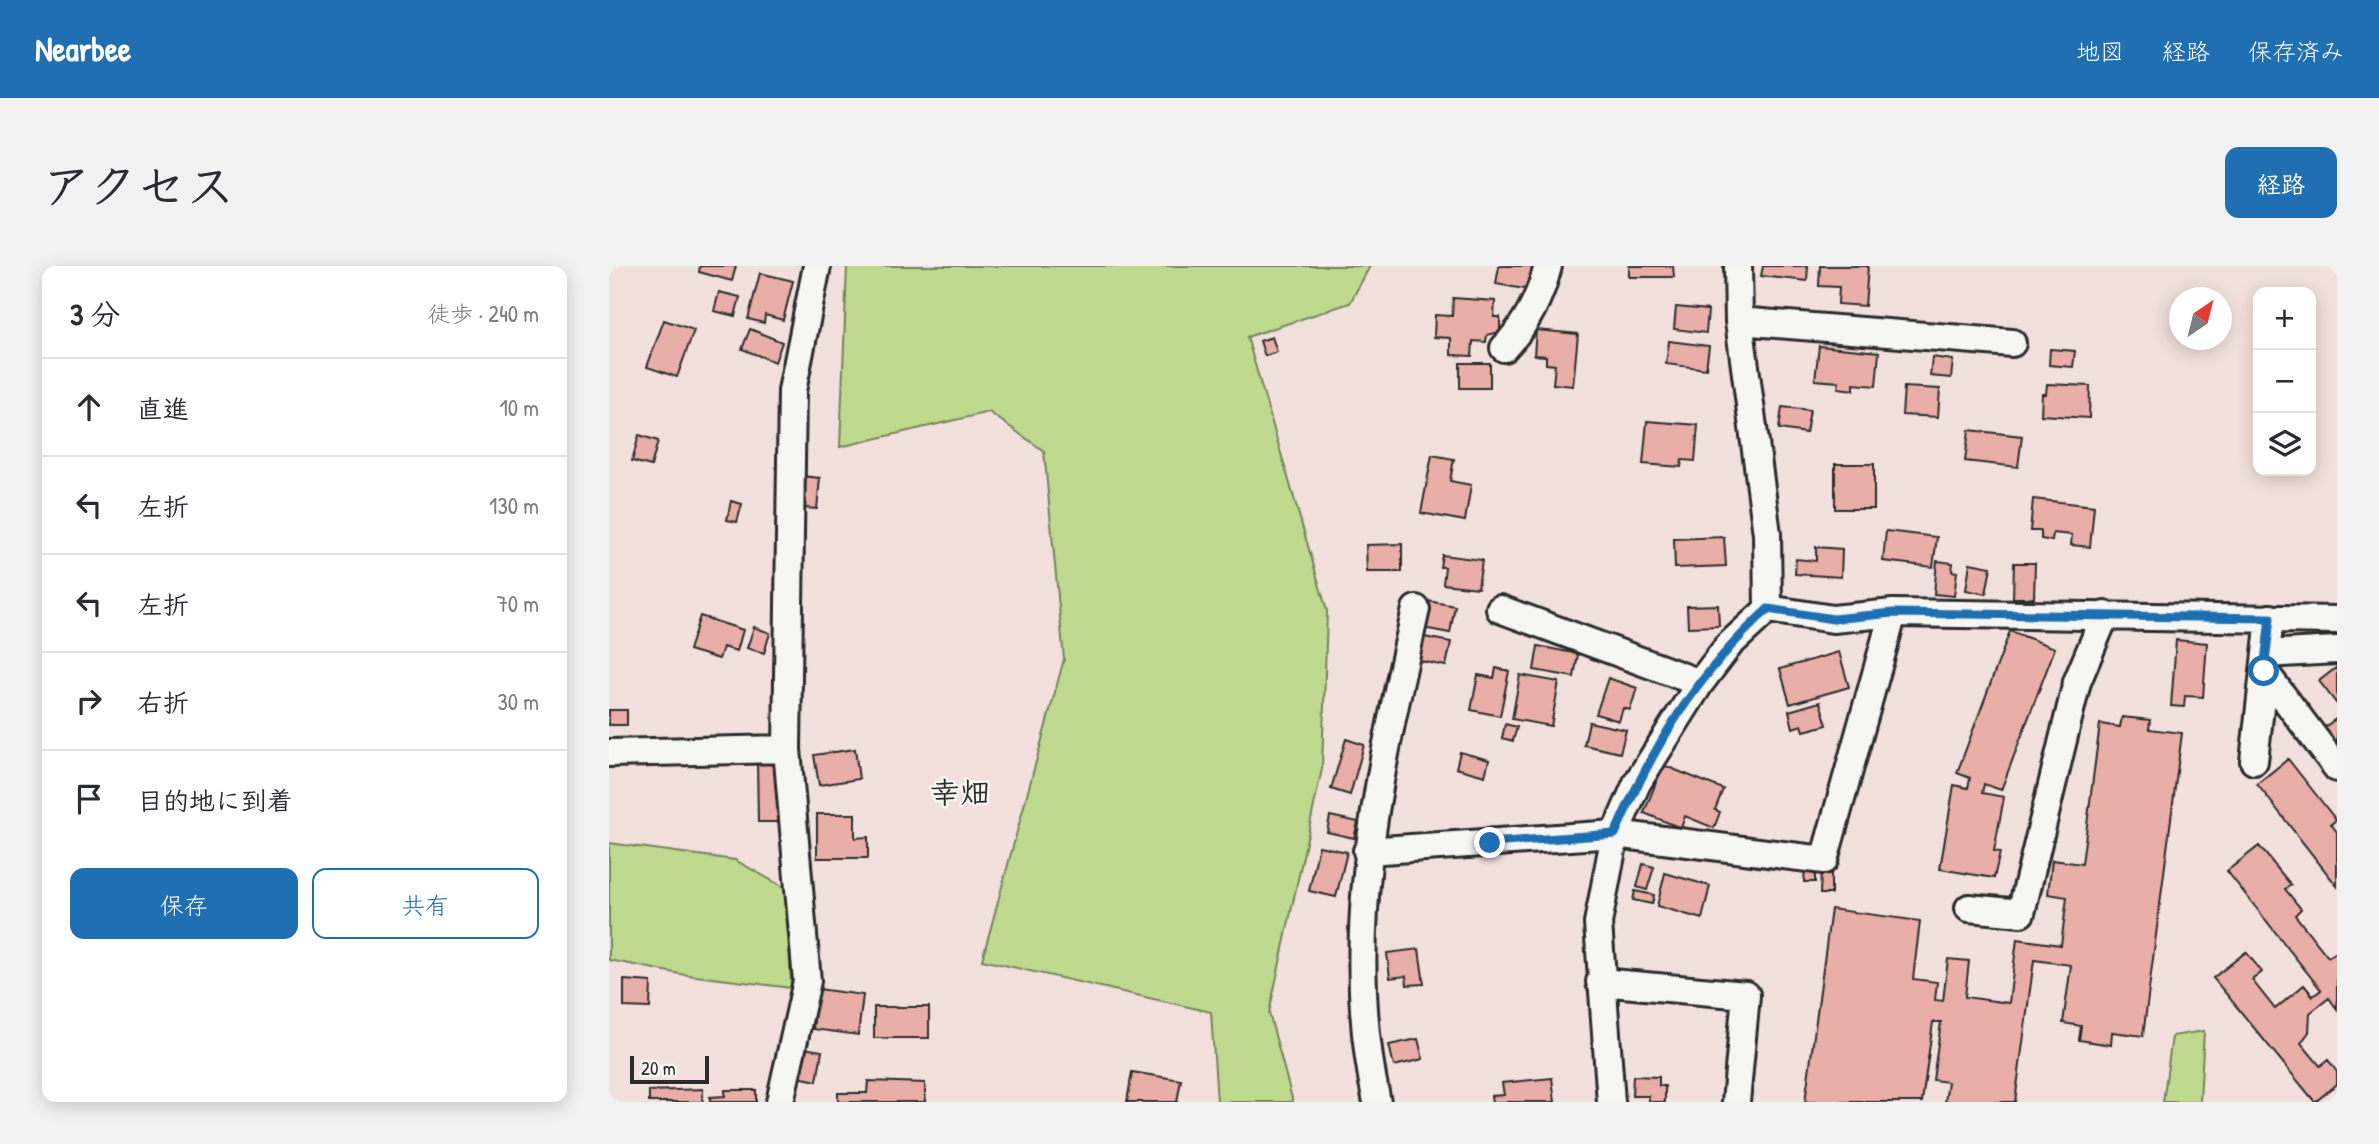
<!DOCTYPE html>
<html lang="ja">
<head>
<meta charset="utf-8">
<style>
	body { margin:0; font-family:"Patrick Hand","Klee One",sans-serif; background:#f2f2f3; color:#2b2b33 }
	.controls { position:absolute; right:21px; top:21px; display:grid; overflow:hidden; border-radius:14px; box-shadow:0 4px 18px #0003 }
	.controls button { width:63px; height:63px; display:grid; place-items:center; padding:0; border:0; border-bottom:2px solid #e1e1e2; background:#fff; color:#2b2b33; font:35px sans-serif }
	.compass { position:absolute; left:1560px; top:21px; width:63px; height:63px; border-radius:50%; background:#fff; box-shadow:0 4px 18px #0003; rotate:35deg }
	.scale { position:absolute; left:21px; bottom:18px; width:79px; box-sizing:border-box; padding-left:7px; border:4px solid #2b2b2b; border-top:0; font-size:19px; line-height:24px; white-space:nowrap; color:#2b2b2b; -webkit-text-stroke:5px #f6f6f2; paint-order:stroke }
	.stop { position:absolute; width:21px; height:21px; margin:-16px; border:5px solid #1f6fb2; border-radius:50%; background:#fff }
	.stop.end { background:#1f6fb2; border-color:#fff; box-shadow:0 2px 7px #0008 }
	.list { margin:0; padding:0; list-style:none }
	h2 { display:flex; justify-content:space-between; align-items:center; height:91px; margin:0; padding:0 28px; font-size:30px }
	h2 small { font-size:23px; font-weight:400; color:#7c7c81 }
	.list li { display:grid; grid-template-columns:46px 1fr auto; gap:21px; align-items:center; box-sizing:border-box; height:98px; padding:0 28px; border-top:2px solid #e1e1e2 }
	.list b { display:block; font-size:26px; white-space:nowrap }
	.list em { font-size:23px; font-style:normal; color:#7c7c81 }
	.actions { display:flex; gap:14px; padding:21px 28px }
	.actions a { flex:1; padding:16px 0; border:2px solid #1f6fb2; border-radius:14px; text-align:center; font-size:24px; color:#1f6fb2 }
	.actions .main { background:#1f6fb2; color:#fff }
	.icon { flex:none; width:38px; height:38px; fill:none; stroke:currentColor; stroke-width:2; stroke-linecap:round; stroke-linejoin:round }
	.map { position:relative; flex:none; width:1728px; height:836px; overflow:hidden; border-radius:14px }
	header { display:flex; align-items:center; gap:42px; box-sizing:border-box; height:98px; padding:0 35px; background:#1f6fb2; color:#fff }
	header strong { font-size:33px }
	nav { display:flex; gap:38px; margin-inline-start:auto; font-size:24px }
	.intro { display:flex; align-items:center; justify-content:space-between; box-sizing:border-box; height:168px; padding:0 42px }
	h1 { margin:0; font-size:49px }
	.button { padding:18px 32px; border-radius:14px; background:#1f6fb2; color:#fff; font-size:24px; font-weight:700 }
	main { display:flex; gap:42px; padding:0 42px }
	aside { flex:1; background:#fff; border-radius:14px; box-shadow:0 4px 18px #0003 }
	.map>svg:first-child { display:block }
</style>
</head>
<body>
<header>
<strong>Nearbee</strong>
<nav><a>地図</a><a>経路</a><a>保存済み</a></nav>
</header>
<div class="intro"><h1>アクセス</h1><a class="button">経路</a></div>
<main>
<aside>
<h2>3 分<small>徒歩 · 240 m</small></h2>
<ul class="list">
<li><svg class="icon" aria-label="ahead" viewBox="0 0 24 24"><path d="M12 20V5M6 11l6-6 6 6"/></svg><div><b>直進</b></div><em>10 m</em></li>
<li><svg class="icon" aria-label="left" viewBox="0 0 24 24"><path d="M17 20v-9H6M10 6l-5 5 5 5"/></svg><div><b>左折</b></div><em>130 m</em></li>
<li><svg class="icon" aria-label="left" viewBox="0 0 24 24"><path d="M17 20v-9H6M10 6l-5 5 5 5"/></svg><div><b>左折</b></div><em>70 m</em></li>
<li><svg class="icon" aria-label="right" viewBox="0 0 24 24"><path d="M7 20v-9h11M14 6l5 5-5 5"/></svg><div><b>右折</b></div><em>30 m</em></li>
<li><svg class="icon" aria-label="arrive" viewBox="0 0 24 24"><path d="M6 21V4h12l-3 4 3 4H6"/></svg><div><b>目的地に到着</b></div></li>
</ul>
<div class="actions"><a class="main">保存</a><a>共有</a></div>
</aside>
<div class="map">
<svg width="1728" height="836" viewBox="0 0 1728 836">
	<rect width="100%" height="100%" fill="#f2e0dc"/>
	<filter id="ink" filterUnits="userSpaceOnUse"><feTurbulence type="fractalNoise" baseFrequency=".0143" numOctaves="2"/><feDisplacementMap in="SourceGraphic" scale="14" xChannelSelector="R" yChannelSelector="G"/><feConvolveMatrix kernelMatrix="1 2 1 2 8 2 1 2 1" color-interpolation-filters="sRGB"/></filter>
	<g filter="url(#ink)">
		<!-- green -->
		<path fill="#bfd98f" stroke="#75825d" stroke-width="2" d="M 238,0 L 761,0 L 741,37 L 638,71 L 718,345 L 713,503 L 660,747 L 684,836 L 608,836 L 602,746 L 373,694 L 455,393 L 435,185 L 380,146 L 231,181 Z
			M 0,577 L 126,594 L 178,623 L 182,722 L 71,708 L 0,694 Z
			M 1595,765 L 1591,836 L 1554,836 L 1563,770 Z"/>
		<!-- building -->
		<path fill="#e9aea8" stroke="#2b2b2b" stroke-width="2" d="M 91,0 L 127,0 L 123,15 L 90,6 Z
			M 890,0 L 925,0 L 921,24 L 887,18 Z
			M 1020,0 L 1064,0 L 1065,11 L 1020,11 Z
			M 1154,0 L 1199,0 L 1198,15 L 1152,10 Z
			M 1211,0 L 1259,0 L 1256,40 L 1229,38 L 1230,21 L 1210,20 Z
			M 151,7 L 184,15 L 174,54 L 156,49 L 155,57 L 139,53 Z
			M 110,26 L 131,31 L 126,50 L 105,45 Z
			M 844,32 L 886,35 L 885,51 L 891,51 L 891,66 L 878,69 L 877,76 L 864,75 L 863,90 L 842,89 L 842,72 L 825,71 L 826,49 L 843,50 Z
			M 1067,41 L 1099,44 L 1097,67 L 1065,63 Z
			M 55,54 L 85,64 L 68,111 L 38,101 Z
			M 141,63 L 173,76 L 166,96 L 133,83 Z
			M 927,64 L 969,68 L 964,120 L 944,118 L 946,99 L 937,98 L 937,90 L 925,89 Z
			M 663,71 L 668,86 L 656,90 L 651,75 Z
			M 1060,75 L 1100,80 L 1097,103 L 1057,98 Z
			M 1210,80 L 1270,86 L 1267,120 L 1245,118 L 1245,124 L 1229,122 L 1230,116 L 1206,114 Z
			M 1441,83 L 1466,85 L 1464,101 L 1440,99 Z
			M 1323,91 L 1344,94 L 1342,112 L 1321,110 Z
			M 851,97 L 881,97 L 881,122 L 851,122 Z
			M 1438,118 L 1481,120 L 1480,152 L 1432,149 L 1433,128 L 1437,128 Z
			M 1295,121 L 1331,123 L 1329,151 L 1293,149 Z
			M 1173,141 L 1201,144 L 1197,167 L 1170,163 Z
			M 1038,155 L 1089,159 L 1086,195 L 1073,194 L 1072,201 L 1034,198 Z
			M 1360,164 L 1413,170 L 1409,201 L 1356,195 Z
			M 30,169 L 49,175 L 42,200 L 23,195 Z
			M 823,189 L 845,193 L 841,215 L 862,219 L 856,255 L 812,247 Z
			M 1226,198 L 1265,198 L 1265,243 L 1226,243 Z
			M 192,210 L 211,212 L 208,243 L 196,242 L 196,231 L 190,230 Z
			M 1424,233 L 1485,240 L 1481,281 L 1462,279 L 1463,269 L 1444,267 L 1443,275 L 1432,273 L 1432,265 L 1421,265 Z
			M 122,235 L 133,238 L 128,256 L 118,254 Z
			M 1277,265 L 1328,271 L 1324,301 L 1274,295 Z
			M 1115,271 L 1117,300 L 1066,302 L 1065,273 Z
			M 793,278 L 793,306 L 758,306 L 757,279 Z
			M 1207,281 L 1233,283 L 1232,311 L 1186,308 L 1187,293 L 1207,295 Z
			M 833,289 L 873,294 L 869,322 L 834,318 L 836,301 L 831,301 Z
			M 1328,295 L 1344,297 L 1343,305 L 1348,306 L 1345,330 L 1325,328 Z
			M 1361,297 L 1382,301 L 1377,328 L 1357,324 Z
			M 1405,297 L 1426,297 L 1425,332 L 1404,332 Z
			M 819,335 L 846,340 L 841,367 L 814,362 Z
			M 1109,339 L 1110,360 L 1079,361 L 1078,340 Z
			M 91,350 L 134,364 L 128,385 L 114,381 L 110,393 L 80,384 Z
			M 145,361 L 161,367 L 155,387 L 138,382 Z
			M 1401,365 L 1446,382 L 1392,524 L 1375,518 L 1373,527 L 1395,531 L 1385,585 L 1391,586 L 1385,612 L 1331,603 L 1345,519 L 1359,522 L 1361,512 L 1348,507 Z
			M 815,371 L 842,376 L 837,400 L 811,395 Z
			M 1567,374 L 1598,377 L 1594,431 L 1576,430 L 1575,441 L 1562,440 Z
			M 929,380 L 969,388 L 965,411 L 925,404 Z
			M 1230,386 L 1240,421 L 1181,438 L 1171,403 Z
			M 1728,401 L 1728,438 L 1710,415 Z
			M 887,402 L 900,405 L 891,450 L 862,444 L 869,409 L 885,412 Z
			M 911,409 L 950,416 L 942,460 L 903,453 Z
			M 999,412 L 1028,422 L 1021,444 L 1014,442 L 1010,455 L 987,448 Z
			M 1211,436 L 1218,459 L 1195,465 L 1193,459 L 1184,462 L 1180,445 Z
			M 0,444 L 18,444 L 18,459 L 0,459 Z
			M 1513,451 L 1541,454 L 1540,463 L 1573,467 L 1534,770 L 1503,766 L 1502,779 L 1470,774 L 1472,760 L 1454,757 L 1462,699 L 1425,694 L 1406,836 L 1336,836 L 1339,816 L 1324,814 L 1332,756 L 1324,756 L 1313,836 L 1196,836 L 1222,643 L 1311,655 L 1304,713 L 1328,716 L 1326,734 L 1334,735 L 1339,693 L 1360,695 L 1356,731 L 1400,737 L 1408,673 L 1452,679 L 1458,631 L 1439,628 L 1443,594 L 1473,598 L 1491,458 L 1511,461 Z
			M 1728,452 L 1728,485 L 1712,464 Z
			M 980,456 L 1017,464 L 1011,487 L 975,479 Z
			M 896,458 L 908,461 L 904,475 L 893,472 Z
			M 737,473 L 755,479 L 741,529 L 722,523 Z
			M 246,483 L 250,513 L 210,519 L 205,489 Z
			M 851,486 L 880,494 L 876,510 L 847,502 Z
			M 148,493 L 168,493 L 169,556 L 149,556 Z
			M 1679,493 L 1727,554 L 1722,558 L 1728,566 L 1728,620 L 1648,518 Z
			M 1054,499 L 1114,523 L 1106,544 L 1111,546 L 1105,562 L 1076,550 L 1072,562 L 1035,547 Z
			M 208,548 L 246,548 L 246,572 L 259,571 L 259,592 L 208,592 Z
			M 721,550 L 749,556 L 745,572 L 718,566 Z
			M 710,580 L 738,586 L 727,631 L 700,625 Z
			M 1650,580 L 1682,619 L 1676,623 L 1692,643 L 1686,649 L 1719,691 L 1728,686 L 1728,743 L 1720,732 L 1701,747 L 1700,766 L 1692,777 L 1711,800 L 1719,794 L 1728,806 L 1728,818 L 1706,836 L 1604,712 L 1637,686 L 1653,706 L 1643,714 L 1666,743 L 1695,719 L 1704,730 L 1712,724 L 1618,605 Z
			M 1034,598 L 1045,601 L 1038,624 L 1028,621 Z
			M 1196,601 L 1206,601 L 1206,616 L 1195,616 Z
			M 1212,606 L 1222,606 L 1222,628 L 1211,628 Z
			M 1056,607 L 1101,620 L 1093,653 L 1048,640 Z
			M 1026,625 L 1045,629 L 1043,638 L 1024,634 Z
			M 810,683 L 815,718 L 798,719 L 797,710 L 781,712 L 778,687 Z
			M 15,714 L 42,716 L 41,742 L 15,741 Z
			M 209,723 L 254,729 L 249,769 L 204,763 Z
			M 265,741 L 320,741 L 320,772 L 265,772 Z
			M 809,773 L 814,793 L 785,800 L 780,779 Z
			M 194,782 L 213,785 L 208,815 L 189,811 Z
			M 523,806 L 572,814 L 568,836 L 518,836 Z
			M 1024,810 L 1050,811 L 1050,820 L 1056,820 L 1056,836 L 1040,836 L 1040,830 L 1023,830 Z
			M 943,812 L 946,836 L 883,836 L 882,830 L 895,829 L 893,817 Z
			M 259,815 L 316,817 L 316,836 L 229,836 L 229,827 L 258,827 Z
			M 94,823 L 94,836 L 40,836 L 40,825 Z
			M 116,824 L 147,824 L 147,836 L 101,836 L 101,831 L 116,830 Z"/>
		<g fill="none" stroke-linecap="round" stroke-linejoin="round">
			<!-- minor casing -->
			<g stroke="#2b2b2b" stroke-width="32">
				<path id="minor" d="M 1130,55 L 1403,77
					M 895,82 C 918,58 931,32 939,0
					M 891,343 L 1091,417
					M 1159,343 L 1224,353 L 1284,347 L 1728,354
					M 1657,388 L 1728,384
					M 1655,405 L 1728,502
					M 0,487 L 178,483 L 183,125 L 208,0
					M 1645,495 L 1661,352
					M 758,585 L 1006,568 L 1215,594 L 1284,347
					M 1360,642 L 1412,647 L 1468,416 L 1496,349
					M 991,716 L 1137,729 L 1127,836
					M 171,836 L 198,715 L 178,483
					M 768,836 C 731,670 771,505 807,343
					M 1002,836 L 989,657 L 1006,568 L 1028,517 L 1091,417 L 1120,379 L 1159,343 L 1158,268 L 1130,55 L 1129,0"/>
			</g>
			<!-- minor -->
			<use href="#minor" stroke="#f6f6f2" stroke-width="26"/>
		</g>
	</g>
	<g fill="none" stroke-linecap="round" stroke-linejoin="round" filter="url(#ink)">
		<!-- route -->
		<path stroke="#1f6fb2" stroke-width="9" d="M 881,577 L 1006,568 C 1044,480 1088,408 1159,343 L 1224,353 L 1284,347 L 1661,352 L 1655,405"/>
	</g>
	<g text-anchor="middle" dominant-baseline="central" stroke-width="5" stroke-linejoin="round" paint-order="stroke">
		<!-- quarter labels -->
		<g font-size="30" font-weight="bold" fill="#2b2b2b" stroke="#f6f6f2">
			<text x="351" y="526">幸畑</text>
		</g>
	</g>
</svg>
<div class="controls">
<button>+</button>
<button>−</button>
<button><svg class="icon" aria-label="layers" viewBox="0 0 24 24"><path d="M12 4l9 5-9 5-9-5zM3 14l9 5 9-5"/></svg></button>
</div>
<svg class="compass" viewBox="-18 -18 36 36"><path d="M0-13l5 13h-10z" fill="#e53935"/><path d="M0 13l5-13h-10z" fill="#7c7c81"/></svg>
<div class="scale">20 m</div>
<div class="stop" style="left:1655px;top:405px"></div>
<div class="stop end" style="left:881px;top:577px"></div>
</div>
</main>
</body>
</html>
